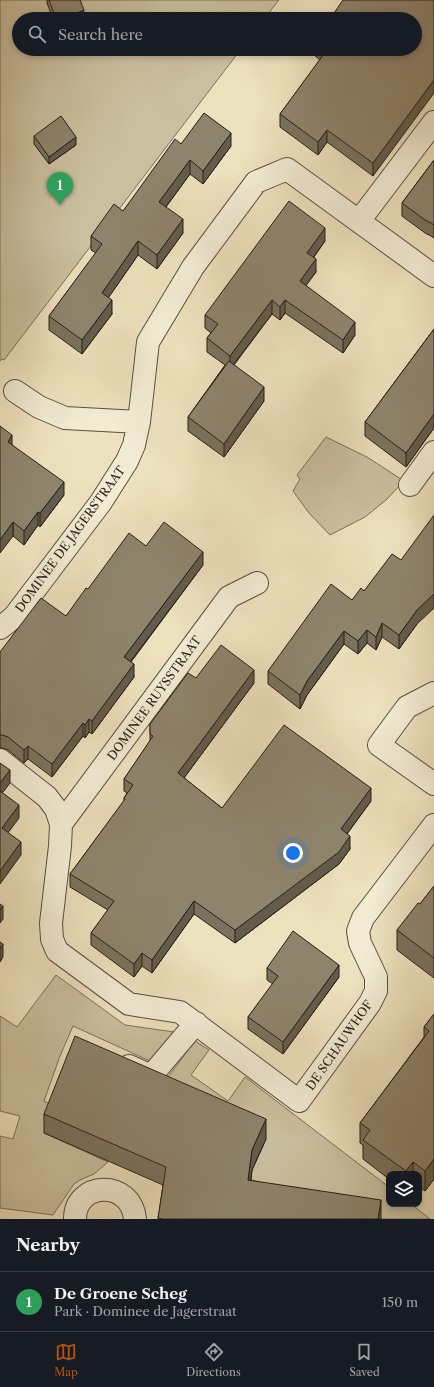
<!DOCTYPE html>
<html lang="en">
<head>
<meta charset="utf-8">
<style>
	body { margin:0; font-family:"Libre Caslon Text",serif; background:#20242c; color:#f1f3f6 }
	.controls { position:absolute; right:12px; bottom:12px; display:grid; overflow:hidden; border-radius:8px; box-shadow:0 2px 6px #0003 }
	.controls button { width:36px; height:36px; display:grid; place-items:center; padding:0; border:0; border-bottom:1px solid #363941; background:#171b24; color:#f1f3f6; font:20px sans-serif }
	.you { position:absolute; left:293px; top:853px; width:14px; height:14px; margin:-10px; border:3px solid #fff; border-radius:50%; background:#1a73e8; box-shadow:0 0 0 6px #1a73e833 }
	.badge { display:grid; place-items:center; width:26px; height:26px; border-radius:50%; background:#b45309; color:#fff; font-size:13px; font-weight:700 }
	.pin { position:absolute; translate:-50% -33px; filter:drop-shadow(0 1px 2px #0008) }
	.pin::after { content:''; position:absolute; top:21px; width:14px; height:12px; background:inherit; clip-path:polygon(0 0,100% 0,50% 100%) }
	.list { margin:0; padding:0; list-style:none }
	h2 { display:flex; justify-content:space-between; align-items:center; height:52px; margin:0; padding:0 16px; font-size:17px }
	h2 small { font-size:13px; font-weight:400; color:#9ea1a6 }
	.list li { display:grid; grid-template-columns:26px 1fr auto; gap:12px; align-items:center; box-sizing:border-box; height:60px; padding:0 16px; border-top:1px solid #363941 }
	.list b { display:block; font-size:15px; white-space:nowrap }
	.list p { margin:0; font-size:13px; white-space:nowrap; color:#9ea1a6 }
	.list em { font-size:13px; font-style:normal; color:#9ea1a6 }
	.icon { flex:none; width:22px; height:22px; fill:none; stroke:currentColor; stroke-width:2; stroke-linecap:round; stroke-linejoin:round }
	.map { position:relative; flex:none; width:434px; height:1219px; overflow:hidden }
	.search { position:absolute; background:#171b24; box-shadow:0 2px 6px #0003; left:12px; right:12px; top:12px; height:44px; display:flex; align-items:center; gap:10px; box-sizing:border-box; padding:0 14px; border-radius:22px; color:#9ea1a6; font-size:15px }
	.sheet { height:112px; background:#171b24 }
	nav { display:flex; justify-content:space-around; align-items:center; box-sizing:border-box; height:56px; border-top:1px solid #363941; background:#171b24; font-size:11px; color:#9ea1a6 }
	nav a { display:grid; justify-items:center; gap:2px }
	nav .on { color:#b45309 }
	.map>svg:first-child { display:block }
</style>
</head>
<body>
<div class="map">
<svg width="434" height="1219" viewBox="0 0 434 1219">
	<rect width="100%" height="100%" fill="#ede2be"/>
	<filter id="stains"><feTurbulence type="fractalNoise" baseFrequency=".005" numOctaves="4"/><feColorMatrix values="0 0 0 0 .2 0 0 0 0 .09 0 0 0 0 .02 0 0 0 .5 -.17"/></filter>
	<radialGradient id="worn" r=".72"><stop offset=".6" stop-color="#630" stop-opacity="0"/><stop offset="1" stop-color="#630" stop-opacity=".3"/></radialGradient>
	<!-- green -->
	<path fill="#cbc1a1" stroke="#79705b" d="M 0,0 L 279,0 L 264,19 L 19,19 L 19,49 L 241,49 L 4,360 L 2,359 L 0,361 Z
		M 326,437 L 367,457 L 404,481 L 386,500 L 365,517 L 330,535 L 309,513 L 293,491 L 300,479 L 297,475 Z
		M 56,975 L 125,1025 L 174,1032 L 152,1062 L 73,1026 L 60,1056 L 44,1101 L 52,1105 L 44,1133 L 108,1162 L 94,1174 L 82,1179 L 74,1184 L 53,1215 L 0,1208 L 0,1136 L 13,1139 L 20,1116 L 0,1111 L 0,1016 L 17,1027 Z
		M 195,1041 L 209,1050 L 191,1075 L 228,1101 L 245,1077 L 389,1187 L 389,1204 L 411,1204 L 430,1219 L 274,1219 L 152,1098 Z"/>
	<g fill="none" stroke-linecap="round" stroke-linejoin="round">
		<!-- minor casing -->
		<g stroke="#584f3f" stroke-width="24">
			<path id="minor" d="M 359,221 L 434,122
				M 15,391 L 39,407 L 65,418 L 139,422
				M 410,485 L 434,452
				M 0,628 L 14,617 L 101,502 L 127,461 L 134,445 L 139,422 L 148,342 L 193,267 L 256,182 L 287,169 L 434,276
				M 434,693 L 407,707 L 379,745 L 434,784
				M 0,760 L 47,797 L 56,809 L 61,824 L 60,846 L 51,923 L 52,939 L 57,951 L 129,1004 L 180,1012 L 299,1101 L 370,1003 L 376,991 L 376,977 L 360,943 L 358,931 L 363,918 L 434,825
				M 61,824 L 229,597 L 257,583
				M 129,1066 L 151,1076 L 196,1023
				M 75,1219 C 75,1181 131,1179 135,1219"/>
		</g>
		<!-- minor -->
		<use href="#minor" stroke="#f3ecd5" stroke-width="22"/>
	</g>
	<!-- wall -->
	<path fill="#7a725e" stroke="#271e15" d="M 47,0 L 80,0 L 84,17 L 80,19 L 53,19 L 47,3 Z
		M 434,0 L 373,176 L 327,142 L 318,155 L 280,127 L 280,114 L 320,60 L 313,54 L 313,49 L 415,49 Z
		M 34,136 L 76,145 L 49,164 L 34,144 Z
		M 181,144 L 231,146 L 203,184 L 190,174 L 166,207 L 183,233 L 157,269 L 138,255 L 108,298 L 112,314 L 82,354 L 49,330 L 49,316 L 96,253 L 91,250 L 91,236 L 123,211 Z
		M 434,160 L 434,238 L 431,236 L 425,233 L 402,216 L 402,203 Z
		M 325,241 L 314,257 L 316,272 L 306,285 L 355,335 L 343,353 L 285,313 L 280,320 L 272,314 L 234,365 L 264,401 L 224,457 L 188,431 L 188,417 L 225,365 L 207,352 L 207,338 L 211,333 L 205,328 L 205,315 Z
		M 434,329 L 434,428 L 406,467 L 365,436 L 365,422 Z
		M 12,445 L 64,495 L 40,527 L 38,525 L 24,545 L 13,536 Z
		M 146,546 L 203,565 L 131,662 L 134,677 L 92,734 L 89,732 L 85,738 L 83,736 L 52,777 L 28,759 L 24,763 L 8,750 L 2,748 L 0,748 L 0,652 L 66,616 L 88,589 Z
		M 352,600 L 417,624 L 399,649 L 382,637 L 376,650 L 367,643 L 358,654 L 344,644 L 307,695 L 300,709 L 268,684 L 268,671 Z
		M 196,678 L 254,683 L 184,778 L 222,808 L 371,801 L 347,834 L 350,849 L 339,864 L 235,943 L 194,914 L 152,973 L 142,966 L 134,977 L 91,945 L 91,933 L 108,910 L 70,887 L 70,874 L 124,801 L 124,798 L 127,793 L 124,791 L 124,779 L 150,741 L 150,724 Z
		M 434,886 L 434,978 L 397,950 L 397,930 L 420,904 Z
		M 267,968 L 339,977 L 283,1054 L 248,1029 L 248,1017 L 273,984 L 267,980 Z
		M 434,1014 L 434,1179 L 425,1191 L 419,1187 L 419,1174 L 389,1174 L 389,1179 L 363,1159 L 363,1145 L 360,1143 L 360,1123 L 424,1037 L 424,1027 Z
		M 44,1114 L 266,1139 L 252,1170 L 251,1180 L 381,1219 L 158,1219 L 163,1185 L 44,1133 Z"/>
	<!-- shaded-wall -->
	<path fill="#635c4c" stroke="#271e15" d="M 84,10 L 84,17 L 80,19 L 62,19 Z
		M 434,80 L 434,93 L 373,176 L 373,163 Z
		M 327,130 L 327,142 L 318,155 L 318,142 Z
		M 231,133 L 231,146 L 203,184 L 203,171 Z
		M 76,137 L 76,145 L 49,164 L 49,157 Z
		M 190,160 L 190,174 L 159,216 L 159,202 Z
		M 183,219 L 183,233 L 157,269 L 157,255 Z
		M 325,228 L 325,241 L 307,266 L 307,253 Z
		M 138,241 L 138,255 L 102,307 L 102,293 Z
		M 316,259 L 316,272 L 300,294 L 300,281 Z
		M 112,300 L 112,314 L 82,354 L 82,340 Z
		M 272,300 L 272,314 L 230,369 L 230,356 Z
		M 285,300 L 285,313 L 280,320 L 280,307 Z
		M 355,322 L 355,335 L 343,353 L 343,340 Z
		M 264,387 L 264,401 L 224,457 L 224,444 Z
		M 434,414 L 434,428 L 406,467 L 406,453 Z
		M 12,435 L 12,449 L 8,442 Z
		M 64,482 L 64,495 L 40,527 L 40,513 Z
		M 38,512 L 38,525 L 24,545 L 24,531 Z
		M 13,522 L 13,536 L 0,553 L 0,540 Z
		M 203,552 L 203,565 L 124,670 L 124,657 Z
		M 434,594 L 434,608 L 417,624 L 399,649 L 399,635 L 417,610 Z
		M 382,623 L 382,637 L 376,650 L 376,637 Z
		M 367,630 L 367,643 L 358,654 L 358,641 Z
		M 344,631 L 344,644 L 307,695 L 300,709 L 300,695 L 307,681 Z
		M 134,664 L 134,677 L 92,734 L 92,721 Z
		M 254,670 L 254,683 L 178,786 L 178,773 Z
		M 89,719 L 89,732 L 85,738 L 85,725 Z
		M 83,723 L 83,736 L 52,777 L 52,764 Z
		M 28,746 L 28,759 L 24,763 L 24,750 Z
		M 10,770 L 10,783 L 0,796 L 0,783 Z
		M 371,788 L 371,801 L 341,842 L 341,829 Z
		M 19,805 L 19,818 L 2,841 L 2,828 Z
		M 350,836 L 350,849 L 339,864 L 235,943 L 235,930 Z
		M 21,842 L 21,855 L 0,884 L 0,871 Z
		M 194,901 L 194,914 L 152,973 L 152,960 Z
		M 3,906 L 3,919 L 0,923 L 0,910 Z
		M 3,944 L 3,957 L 0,962 L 0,949 Z
		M 142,953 L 142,966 L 134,977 L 134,964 Z
		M 339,965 L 339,977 L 283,1054 L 283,1042 Z
		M 266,1119 L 266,1139 L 252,1170 L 248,1199 L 248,1180 L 252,1150 Z
		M 434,1159 L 434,1179 L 425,1191 L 425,1171 Z
		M 413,1162 L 413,1174 L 406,1174 L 406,1171 Z
		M 381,1200 L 381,1219 L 378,1219 Z"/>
	<!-- building -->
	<path fill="#8e846d" stroke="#271e15" d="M 49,0 L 80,0 L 84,10 L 62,19 L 56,19 Z
		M 343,0 L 434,0 L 434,80 L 373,163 L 327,130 L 318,142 L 280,114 L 326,51 L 323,49 L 415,49 L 415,19 L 330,19 Z
		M 204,113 L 231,133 L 203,171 L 190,160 L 159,202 L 183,219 L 157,255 L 138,241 L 102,293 L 112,300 L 82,340 L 49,316 L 102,244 L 91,236 L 114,204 L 123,211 L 175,139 L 181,144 Z
		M 61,116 L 76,137 L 49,157 L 34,136 Z
		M 434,160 L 434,225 L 431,223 L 425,220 L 402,203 Z
		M 289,201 L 325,228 L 307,253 L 316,259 L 300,281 L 355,322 L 343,340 L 285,300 L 280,307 L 272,300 L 230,356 L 207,338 L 218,324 L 205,315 Z
		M 434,329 L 434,414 L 406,453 L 365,422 Z
		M 229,361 L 264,387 L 224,444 L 188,417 Z
		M 0,426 L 12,435 L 8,442 L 64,482 L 40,513 L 38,512 L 24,531 L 13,522 L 0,540 Z
		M 434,515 L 434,594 L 417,610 L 399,635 L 382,623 L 376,637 L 367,630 L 358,641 L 344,631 L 307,681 L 300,695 L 268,671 L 331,584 L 352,600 L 361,588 L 364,591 L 392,554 L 401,560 Z
		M 164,522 L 203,552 L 124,657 L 134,664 L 92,721 L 89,719 L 85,725 L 83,723 L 52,764 L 28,746 L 24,750 L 8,737 L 2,735 L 0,735 L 0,652 L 41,598 L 66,616 L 86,588 L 88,589 L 129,533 L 146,546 Z
		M 221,645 L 254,670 L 178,773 L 222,808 L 284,725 L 371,788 L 341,829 L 350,836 L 339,852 L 235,930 L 194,901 L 152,960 L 142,953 L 134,964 L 91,933 L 114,901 L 70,874 L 125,799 L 124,798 L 133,785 L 124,779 L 153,736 L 150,734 L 150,724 L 188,673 L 196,678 Z
		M 0,763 L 10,770 L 0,783 Z
		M 0,791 L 19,805 L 2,828 L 21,842 L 0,871 Z
		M 434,886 L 434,958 L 397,930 L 418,903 L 420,904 Z
		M 0,904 L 3,906 L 0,910 Z
		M 293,931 L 339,965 L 283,1042 L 248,1017 L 278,976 L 267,968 Z
		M 0,942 L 3,944 L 0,949 Z
		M 434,1014 L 434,1159 L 425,1171 L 413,1162 L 406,1171 L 363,1140 L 370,1130 L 360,1123 L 429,1031 L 424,1027 Z
		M 75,1036 L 266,1119 L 252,1150 L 248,1180 L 381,1200 L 378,1219 L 163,1219 L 158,1218 L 166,1167 L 44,1114 Z"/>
	<g text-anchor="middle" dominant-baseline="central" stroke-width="3.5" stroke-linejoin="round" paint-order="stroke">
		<!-- street labels -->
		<g font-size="12" fill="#271e15" stroke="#f3ecd5">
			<text transform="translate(70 539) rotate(-54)">DOMINEE DE JAGERSTRAAT</text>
			<text transform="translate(154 698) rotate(-54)">DOMINEE RUYSSTRAAT</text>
			<text transform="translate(339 1045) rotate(-55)">DE SCHAUWHOF</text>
		</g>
	</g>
	<rect width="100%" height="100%" filter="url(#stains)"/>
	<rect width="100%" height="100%" fill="url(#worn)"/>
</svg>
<div class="controls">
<button><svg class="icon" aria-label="layers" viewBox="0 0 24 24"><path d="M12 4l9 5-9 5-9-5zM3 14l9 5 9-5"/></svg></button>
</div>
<div class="you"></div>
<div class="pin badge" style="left:60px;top:205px;background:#2e9e5b">1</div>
<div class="search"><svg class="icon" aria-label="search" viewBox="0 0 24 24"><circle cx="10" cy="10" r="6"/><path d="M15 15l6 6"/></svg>Search here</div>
</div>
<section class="sheet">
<h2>Nearby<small></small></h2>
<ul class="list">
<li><span class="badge" style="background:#2e9e5b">1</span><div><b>De Groene Scheg</b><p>Park · Dominee de Jagerstraat</p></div><em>150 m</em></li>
</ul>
</section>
<nav>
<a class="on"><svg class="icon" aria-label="map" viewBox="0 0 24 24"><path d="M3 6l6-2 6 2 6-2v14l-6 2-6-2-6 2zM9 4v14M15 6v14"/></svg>Map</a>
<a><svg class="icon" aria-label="directions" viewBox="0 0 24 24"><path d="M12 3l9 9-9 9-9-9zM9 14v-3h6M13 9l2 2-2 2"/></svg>Directions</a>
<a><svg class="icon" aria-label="saved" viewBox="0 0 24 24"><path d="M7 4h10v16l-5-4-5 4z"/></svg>Saved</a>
</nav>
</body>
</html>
